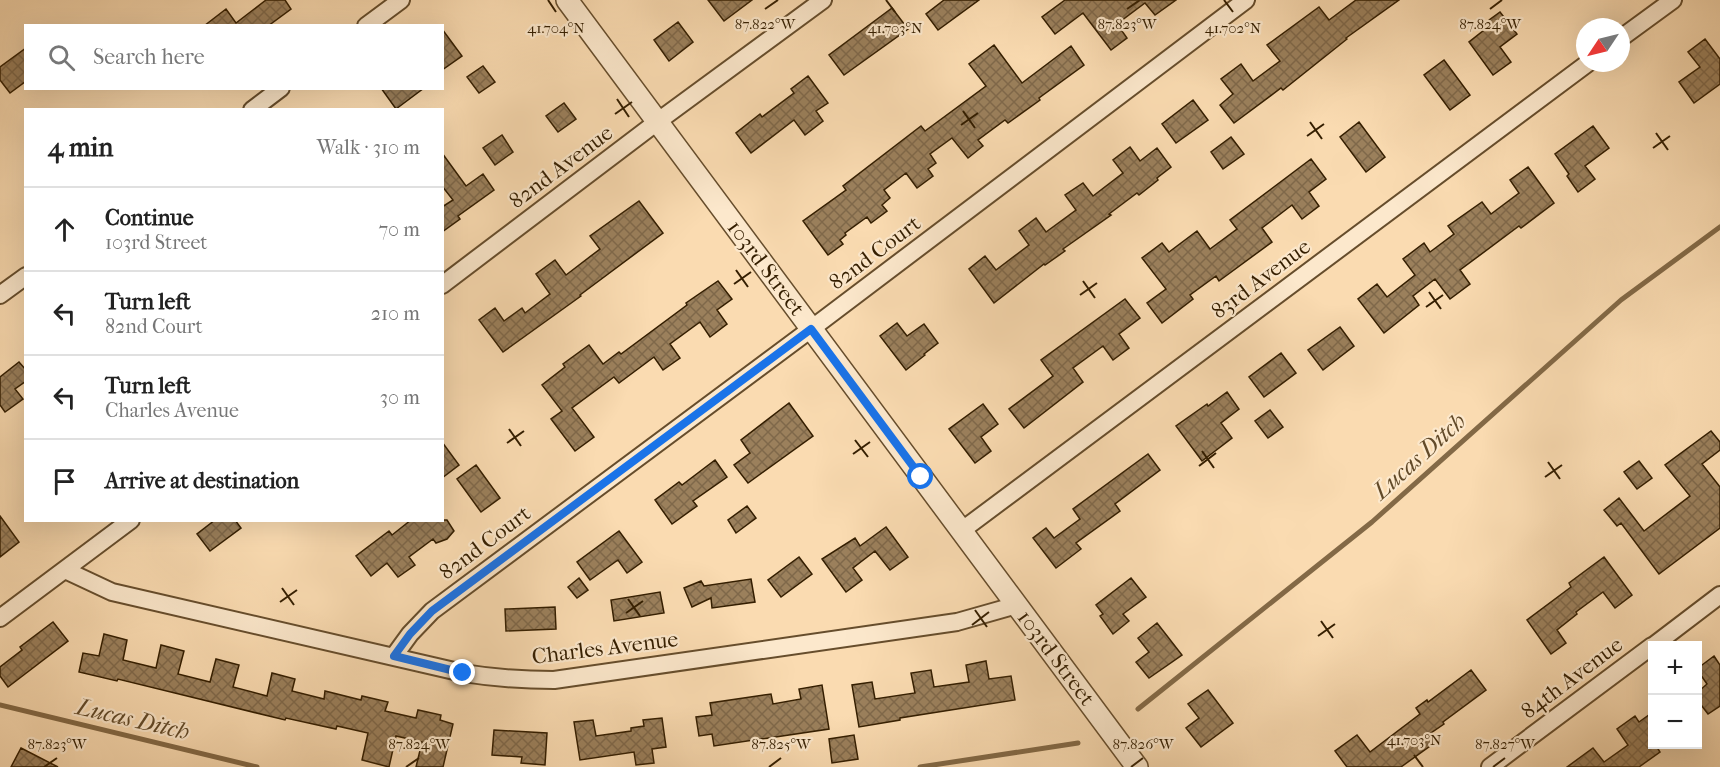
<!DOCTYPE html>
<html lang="en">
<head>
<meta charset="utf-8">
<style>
	body { margin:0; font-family:"IM FELL French Canon",serif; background:#f6f6f6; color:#222 }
	.controls { position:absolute; right:18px; bottom:18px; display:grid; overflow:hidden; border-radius:0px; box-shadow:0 6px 24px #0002 }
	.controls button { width:54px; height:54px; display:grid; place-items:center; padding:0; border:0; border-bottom:2px solid #e0e0e0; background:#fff; color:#222; font:30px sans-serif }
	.compass { position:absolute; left:1576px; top:18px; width:54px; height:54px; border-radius:50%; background:#fff; box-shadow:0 6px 24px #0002; rotate:235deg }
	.stop { position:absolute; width:18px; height:18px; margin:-14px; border:4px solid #1a73e8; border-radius:50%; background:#fff }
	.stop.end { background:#1a73e8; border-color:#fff; box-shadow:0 2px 6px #0008 }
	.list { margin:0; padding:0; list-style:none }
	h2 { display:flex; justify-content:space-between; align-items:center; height:78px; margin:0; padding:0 24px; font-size:26px }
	h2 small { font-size:20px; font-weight:400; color:#767676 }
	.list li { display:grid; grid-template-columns:39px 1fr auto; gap:18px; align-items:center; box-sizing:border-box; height:84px; padding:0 24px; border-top:2px solid #e0e0e0 }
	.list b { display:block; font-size:22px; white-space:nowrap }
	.list p { margin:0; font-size:20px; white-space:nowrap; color:#767676 }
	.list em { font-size:20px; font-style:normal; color:#767676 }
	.icon { flex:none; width:33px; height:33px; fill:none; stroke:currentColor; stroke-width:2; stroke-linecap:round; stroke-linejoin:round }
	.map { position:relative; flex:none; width:1720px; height:767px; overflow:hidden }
	.search { position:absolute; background:#fff; box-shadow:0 6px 24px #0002; left:24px; top:24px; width:420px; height:66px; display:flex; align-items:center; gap:15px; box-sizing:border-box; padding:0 21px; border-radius:0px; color:#767676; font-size:22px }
	.panel { position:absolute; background:#fff; box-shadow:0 6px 24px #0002; left:24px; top:108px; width:420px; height:414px; border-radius:0px }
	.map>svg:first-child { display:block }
</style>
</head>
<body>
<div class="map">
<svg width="1720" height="767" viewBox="0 0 1720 767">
	<defs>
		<pattern id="building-cross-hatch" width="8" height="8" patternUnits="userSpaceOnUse" patternTransform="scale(1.5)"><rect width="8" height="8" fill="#9b805c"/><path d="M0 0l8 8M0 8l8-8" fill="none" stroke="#7f684a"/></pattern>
	</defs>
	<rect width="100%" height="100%" fill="#fadbb1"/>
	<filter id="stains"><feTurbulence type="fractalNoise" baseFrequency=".00333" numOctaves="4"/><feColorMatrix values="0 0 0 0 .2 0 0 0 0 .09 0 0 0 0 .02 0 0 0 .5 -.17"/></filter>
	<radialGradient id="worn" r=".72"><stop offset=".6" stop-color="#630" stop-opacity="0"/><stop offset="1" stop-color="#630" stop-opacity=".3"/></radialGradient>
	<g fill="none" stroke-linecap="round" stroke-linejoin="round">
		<!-- stream -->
		<path stroke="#836946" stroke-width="5" d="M 0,705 L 257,767
			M 1138,709 L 1372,522 L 1621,300 L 1720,227
			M 920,767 L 1078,743"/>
	</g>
	<!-- building -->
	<path fill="url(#building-cross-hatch)" stroke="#341e00" stroke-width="1.5" d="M 266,0 L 285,0 L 291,9 L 268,26 L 204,26 L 226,9 L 236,23 Z
		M 708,0 L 752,0 L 724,21 Z
		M 944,0 L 979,0 L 938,30 L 926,14 Z
		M 1065,0 L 1176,0 L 1155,15 L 1145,3 L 1117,24 L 1127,38 L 1111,50 L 1083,13 L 1055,34 L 1042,17 Z
		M 1356,0 L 1399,0 L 1346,38 L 1347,39 L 1283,90 L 1281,88 L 1234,123 L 1220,105 L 1233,94 L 1221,79 L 1241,64 L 1253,81 L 1280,61 L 1267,45 L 1319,7 L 1329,20 Z
		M 892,8 L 908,29 L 844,75 L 829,55 Z
		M 1500,12 L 1517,34 L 1500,47 L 1511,62 L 1493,75 L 1469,42 L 1484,30 L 1481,26 Z
		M 678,22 L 693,42 L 669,61 L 654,40 Z
		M 442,29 L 462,56 L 442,70 Z
		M 1705,39 L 1720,59 L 1720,84 L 1694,103 L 1679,82 L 1700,67 L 1688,52 Z
		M 994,45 L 1022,83 L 1071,46 L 1084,65 L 1039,98 L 1040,100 L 1008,123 L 1005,120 L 978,140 L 983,146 L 968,158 L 952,138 L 930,154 L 936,163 L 928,169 L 933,176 L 917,188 L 906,173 L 884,190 L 890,198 L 882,205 L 887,211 L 871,223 L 867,217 L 845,233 L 846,235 L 840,240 L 843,244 L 828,255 L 803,221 L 846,190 L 843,186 L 921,126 L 925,131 L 986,86 L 969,64 Z
		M 26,48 L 26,81 L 10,93 L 0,80 L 0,67 Z
		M 1444,60 L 1470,95 L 1450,110 L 1424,75 Z
		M 483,66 L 495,82 L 479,93 L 467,77 Z
		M 808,76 L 828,103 L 816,111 L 823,121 L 805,135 L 794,120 L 751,153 L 736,133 L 760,114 L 762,117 L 794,93 L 791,89 Z
		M 381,88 L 424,88 L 396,109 Z
		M 1193,100 L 1208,120 L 1176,143 L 1162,124 Z
		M 564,103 L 576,119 L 558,132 L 546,116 Z
		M 1359,122 L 1385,157 L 1366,172 L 1340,137 Z
		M 1593,126 L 1609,148 L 1585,166 L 1595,179 L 1578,192 L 1567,176 L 1569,174 L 1555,154 Z
		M 502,135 L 513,152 L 495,165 L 483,148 Z
		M 1231,137 L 1244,154 L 1223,169 L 1211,152 Z
		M 1130,147 L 1140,161 L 1157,148 L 1171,167 L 1157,178 L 1158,180 L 1139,195 L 1137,193 L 1109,214 L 1111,215 L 1063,249 L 1065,251 L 1045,265 L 1044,264 L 994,303 L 969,269 L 985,256 L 996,270 L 1029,245 L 1019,231 L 1036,218 L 1046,232 L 1076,210 L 1065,195 L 1083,183 L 1093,196 L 1123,173 L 1113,160 Z
		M 442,153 L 466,186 L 483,174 L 494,190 L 458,216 L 460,219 L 442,232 L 442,207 L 453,200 L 442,186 Z
		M 1311,159 L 1326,179 L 1309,192 L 1319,206 L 1302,219 L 1292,205 L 1262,228 L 1272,242 L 1219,281 L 1216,276 L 1190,295 L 1193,299 L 1162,323 L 1147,303 L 1166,289 L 1142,258 L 1162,243 L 1169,252 L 1197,231 L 1210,249 L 1237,229 L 1230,220 Z
		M 1528,167 L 1554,203 L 1521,228 L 1519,226 L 1460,270 L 1470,284 L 1450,299 L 1435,279 L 1413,296 L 1419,305 L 1384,333 L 1358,299 L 1377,284 L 1387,297 L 1415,275 L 1403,259 L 1424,243 L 1430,252 L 1454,234 L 1448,226 L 1482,202 L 1491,214 L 1519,193 L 1510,180 Z
		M 639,201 L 663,233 L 580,295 L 581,296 L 503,352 L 479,320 L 495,308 L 504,321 L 522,308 L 525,313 L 550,294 L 536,274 L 555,260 L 566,275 L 600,249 L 590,236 Z
		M 718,281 L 732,299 L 717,310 L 727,324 L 710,337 L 700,322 L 670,344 L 680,358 L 663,370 L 654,357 L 619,383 L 614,377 L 572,408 L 594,437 L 575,451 L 551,419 L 562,411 L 542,385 L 565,367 L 563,364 L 589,345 L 603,364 L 619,352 L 621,354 L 687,305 L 686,303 Z
		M 1125,299 L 1140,318 L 1119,334 L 1129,348 L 1113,360 L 1103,346 L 1073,368 L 1083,382 L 1024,428 L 1009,409 L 1053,376 L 1041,360 Z
		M 897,323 L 907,336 L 924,324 L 938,343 L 924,354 L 925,355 L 906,370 L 880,336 Z
		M 1340,327 L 1354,346 L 1323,370 L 1308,350 Z
		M 1281,353 L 1296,373 L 1264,397 L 1249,377 Z
		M 19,362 L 26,370 L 26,381 L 15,389 L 23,399 L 5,412 L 0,405 L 0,377 Z
		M 1227,392 L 1239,409 L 1221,423 L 1232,438 L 1202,461 L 1176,426 L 1207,404 L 1208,406 Z
		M 789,403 L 813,436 L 748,483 L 734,465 L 750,453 L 741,440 Z
		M 983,404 L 998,424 L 981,437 L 991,451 L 975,463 L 949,429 Z
		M 1270,410 L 1283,427 L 1268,438 L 1255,421 Z
		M 1711,431 L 1720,442 L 1720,450 L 1702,464 L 1720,487 L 1720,528 L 1659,574 L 1621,523 L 1617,526 L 1604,510 L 1619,498 L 1644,531 L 1690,496 L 1665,465 Z
		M 442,442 L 459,465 L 442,478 Z
		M 1148,454 L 1160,470 L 1115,504 L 1120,511 L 1076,543 L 1081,549 L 1056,568 L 1033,538 L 1046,528 L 1054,538 L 1080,519 L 1073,509 Z
		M 715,460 L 727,477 L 693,501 L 697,506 L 672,524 L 655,500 L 679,482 L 682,485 Z
		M 1639,461 L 1652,478 L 1637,489 L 1624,472 Z
		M 476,465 L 500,498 L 481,512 L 457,479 Z
		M 747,506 L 756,518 L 736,533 L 728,520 Z
		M 0,516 L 19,542 L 0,557 Z
		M 215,520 L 235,520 L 241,528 L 210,551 L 197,534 Z
		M 411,520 L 447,520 L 454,531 L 447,539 L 436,543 L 433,539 L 409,557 L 415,565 L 398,577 L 387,563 L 371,576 L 356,556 L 389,531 L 392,535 Z
		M 886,527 L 908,557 L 890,570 L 875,551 L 853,568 L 862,580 L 846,592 L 822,559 L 855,538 L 860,546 Z
		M 619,531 L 642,562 L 627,573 L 618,560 L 590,580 L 577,562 Z
		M 799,557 L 812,574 L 781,597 L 768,580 Z
		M 1604,557 L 1632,595 L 1615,608 L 1603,592 L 1576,612 L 1577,614 L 1557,630 L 1566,643 L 1551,654 L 1527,620 L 1571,587 L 1569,583 Z
		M 579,578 L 588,590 L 577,598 L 568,587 Z
		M 1131,578 L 1146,597 L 1123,614 L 1129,621 L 1113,634 L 1100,616 L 1103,614 L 1096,605 Z
		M 751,579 L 755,602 L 712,608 L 711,598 L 692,607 L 684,588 L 701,581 L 704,586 Z
		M 660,592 L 664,613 L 614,621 L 611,600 Z
		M 555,607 L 556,629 L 506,631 L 505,609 Z
		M 53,622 L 68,641 L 8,687 L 0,676 L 0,667 L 22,650 L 20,647 Z
		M 1157,623 L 1182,655 L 1149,678 L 1136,662 L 1149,652 L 1138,638 Z
		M 104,634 L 127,640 L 123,660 L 156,668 L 161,645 L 184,651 L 178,674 L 210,682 L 216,659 L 239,665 L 233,687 L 267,696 L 272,673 L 295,679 L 292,691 L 324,699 L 325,691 L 361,700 L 362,696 L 388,702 L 385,711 L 416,718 L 418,710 L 441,715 L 440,720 L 453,724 L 443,767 L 416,767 L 422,742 L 396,736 L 389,767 L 362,760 L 368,733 L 337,726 L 336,729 L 286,718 L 285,720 L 118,679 L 117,681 L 79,672 L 83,653 L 99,656 Z
		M 1714,656 L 1720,665 L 1720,706 L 1708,714 L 1698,701 L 1698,692 L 1707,684 L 1698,671 L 1698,668 Z
		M 986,661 L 989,679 L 1011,676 L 1015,700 L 900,718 L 900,720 L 859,727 L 852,685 L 872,682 L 875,699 L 915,693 L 911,673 L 931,670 L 934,687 L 969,682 L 966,665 Z
		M 1471,670 L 1486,690 L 1443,722 L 1444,724 L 1431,733 L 1437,741 L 1401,767 L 1347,767 L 1335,751 L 1357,735 L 1370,752 L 1420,714 L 1416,708 L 1427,700 L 1428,702 Z
		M 822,685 L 829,729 L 714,746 L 712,734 L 699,736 L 696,717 L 712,715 L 710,703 L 771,694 L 773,704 L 801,699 L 799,689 Z
		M 1208,690 L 1233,723 L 1201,747 L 1186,728 L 1199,718 L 1188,704 Z
		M 1653,712 L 1653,744 L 1655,744 L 1660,752 L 1639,767 L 1567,767 L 1593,748 L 1604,762 L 1628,745 L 1617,729 L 1635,716 L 1639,722 Z
		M 662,718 L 666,747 L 652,749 L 654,763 L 636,765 L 634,752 L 580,760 L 574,722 L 593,720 L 596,736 L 631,731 L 631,728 L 644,726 L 643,720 Z
		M 494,730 L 547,733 L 545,765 L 521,763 L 522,757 L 492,755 Z
		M 854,735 L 858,759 L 832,763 L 829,739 Z
		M 21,748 L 58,767 L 11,767 Z"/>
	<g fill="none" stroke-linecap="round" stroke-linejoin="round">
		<!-- minor casing -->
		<g stroke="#664d2c" stroke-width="20">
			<path id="minor" d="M 366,26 L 401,0
				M 1621,38 L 1673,0
				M 252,110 L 281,88
				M 442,285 L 657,122 L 823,0
				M 0,295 L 26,276
				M 961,531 L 1588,63
				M 65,570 L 112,592 L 463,673 C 494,678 523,680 554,680 L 957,622 L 1017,605
				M 0,618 L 131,520
				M 1653,646 L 1720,595
				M 394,656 L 410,634 L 432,611 L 811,329 L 1246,0
				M 1490,767 L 1652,646"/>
		</g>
		<!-- tertiary casing -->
		<g stroke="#664d2c" stroke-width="24">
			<path id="tertiary" d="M 567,0 L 1137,767"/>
		</g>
		<!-- minor -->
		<use href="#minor" stroke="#fce8cc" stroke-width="16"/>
		<!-- tertiary -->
		<use href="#tertiary" stroke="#fce8cc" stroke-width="21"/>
	</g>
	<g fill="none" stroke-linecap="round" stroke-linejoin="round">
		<!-- route -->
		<path stroke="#1a73e8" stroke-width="8" d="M 463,673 L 394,656 L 410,634 L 432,611 L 811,329 L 921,477"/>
	</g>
	<!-- ticks -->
	<path fill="none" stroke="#341e00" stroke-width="2" d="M 548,0 L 556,12M 886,0 L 895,12M 1224,0 L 1233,12M 765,9 L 778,0M 1127,9 L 1140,0M 1490,9 L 1502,0M 617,99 L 629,117M 963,111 L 975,128M 615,114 L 632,102M 1310,122 L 1322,139M 961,125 L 978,113M 1656,133 L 1668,150M 1307,136 L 1324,124M 1653,148 L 1670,136M 736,270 L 748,287M 1083,281 L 1095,298M 734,284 L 751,272M 1429,292 L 1441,309M 1080,295 L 1097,283M 1426,307 L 1443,295M 509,429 L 521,446M 855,440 L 868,457M 507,443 L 524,431M 1202,451 L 1214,468M 853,454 L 870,442M 1548,462 L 1560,479M 1199,466 L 1216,453M 1545,477 L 1562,465M 282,588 L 294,605M 628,599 L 640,616M 280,602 L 297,590M 975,610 L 987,627M 626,613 L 643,601M 1321,621 L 1333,638M 972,625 L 989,612M 1318,636 L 1335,624M 1414,755 L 1423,767M 44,767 L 57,758M 406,767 L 419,758M 769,767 L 781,758M 1131,767 L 1143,758M 1493,767 L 1505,758"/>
	<g text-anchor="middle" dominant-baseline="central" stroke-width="4.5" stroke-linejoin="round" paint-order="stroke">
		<!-- street labels -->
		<g font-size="22" fill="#341e00" stroke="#fce8cc">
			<text transform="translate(561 167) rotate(-37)">82nd Avenue</text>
			<text transform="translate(875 253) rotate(-37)">82nd Court</text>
			<text transform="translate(766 268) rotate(53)">103rd Street</text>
			<text transform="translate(1261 279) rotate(-37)">83rd Avenue</text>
			<text transform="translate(485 543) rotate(-37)">82nd Court</text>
			<text transform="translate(605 648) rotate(-7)">Charles Avenue</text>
			<text transform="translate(1056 658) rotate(53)">103rd Street</text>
			<text transform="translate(1572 678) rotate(-37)">84th Avenue</text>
		</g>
		<!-- water labels -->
		<g font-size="24" font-style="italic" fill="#624a29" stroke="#fce8cc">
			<text transform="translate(1419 456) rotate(-42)">Lucas Ditch</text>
			<text transform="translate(133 719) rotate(13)">Lucas Ditch</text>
		</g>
	</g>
	<g font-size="15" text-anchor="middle" fill="#341e00" stroke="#fce8cc" stroke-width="4.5" stroke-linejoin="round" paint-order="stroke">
		<text x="765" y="29">87.822°W</text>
		<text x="1127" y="29">87.823°W</text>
		<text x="1490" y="29">87.824°W</text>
		<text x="556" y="33">41.704°N</text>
		<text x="895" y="33">41.703°N</text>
		<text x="1233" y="33">41.702°N</text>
		<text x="1414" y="745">41.703°N</text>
		<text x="57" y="749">87.823°W</text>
		<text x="419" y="749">87.824°W</text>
		<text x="781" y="749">87.825°W</text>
		<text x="1143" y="749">87.826°W</text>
		<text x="1505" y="749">87.827°W</text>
	</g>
	<rect width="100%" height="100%" filter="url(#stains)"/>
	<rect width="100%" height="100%" fill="url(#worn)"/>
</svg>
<div class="controls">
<button>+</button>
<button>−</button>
</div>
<svg class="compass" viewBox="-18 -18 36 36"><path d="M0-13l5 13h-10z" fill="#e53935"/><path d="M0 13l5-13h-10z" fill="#767676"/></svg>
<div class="stop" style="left:921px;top:477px"></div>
<div class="stop end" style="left:463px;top:673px"></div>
<div class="search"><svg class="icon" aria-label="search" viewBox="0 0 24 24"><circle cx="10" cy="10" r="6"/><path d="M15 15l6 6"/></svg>Search here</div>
<section class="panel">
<h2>4 min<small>Walk · 310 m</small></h2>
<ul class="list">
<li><svg class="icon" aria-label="ahead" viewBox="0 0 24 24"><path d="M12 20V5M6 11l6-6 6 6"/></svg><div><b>Continue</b><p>103rd Street</p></div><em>70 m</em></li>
<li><svg class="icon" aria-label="left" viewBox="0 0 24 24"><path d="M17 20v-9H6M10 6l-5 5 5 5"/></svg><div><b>Turn left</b><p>82nd Court</p></div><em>210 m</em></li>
<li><svg class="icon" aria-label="left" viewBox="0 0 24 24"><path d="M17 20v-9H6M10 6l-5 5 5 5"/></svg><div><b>Turn left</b><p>Charles Avenue</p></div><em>30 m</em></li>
<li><svg class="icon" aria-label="arrive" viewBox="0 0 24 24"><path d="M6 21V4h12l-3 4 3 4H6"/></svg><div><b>Arrive at destination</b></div></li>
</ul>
</section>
</div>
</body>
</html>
